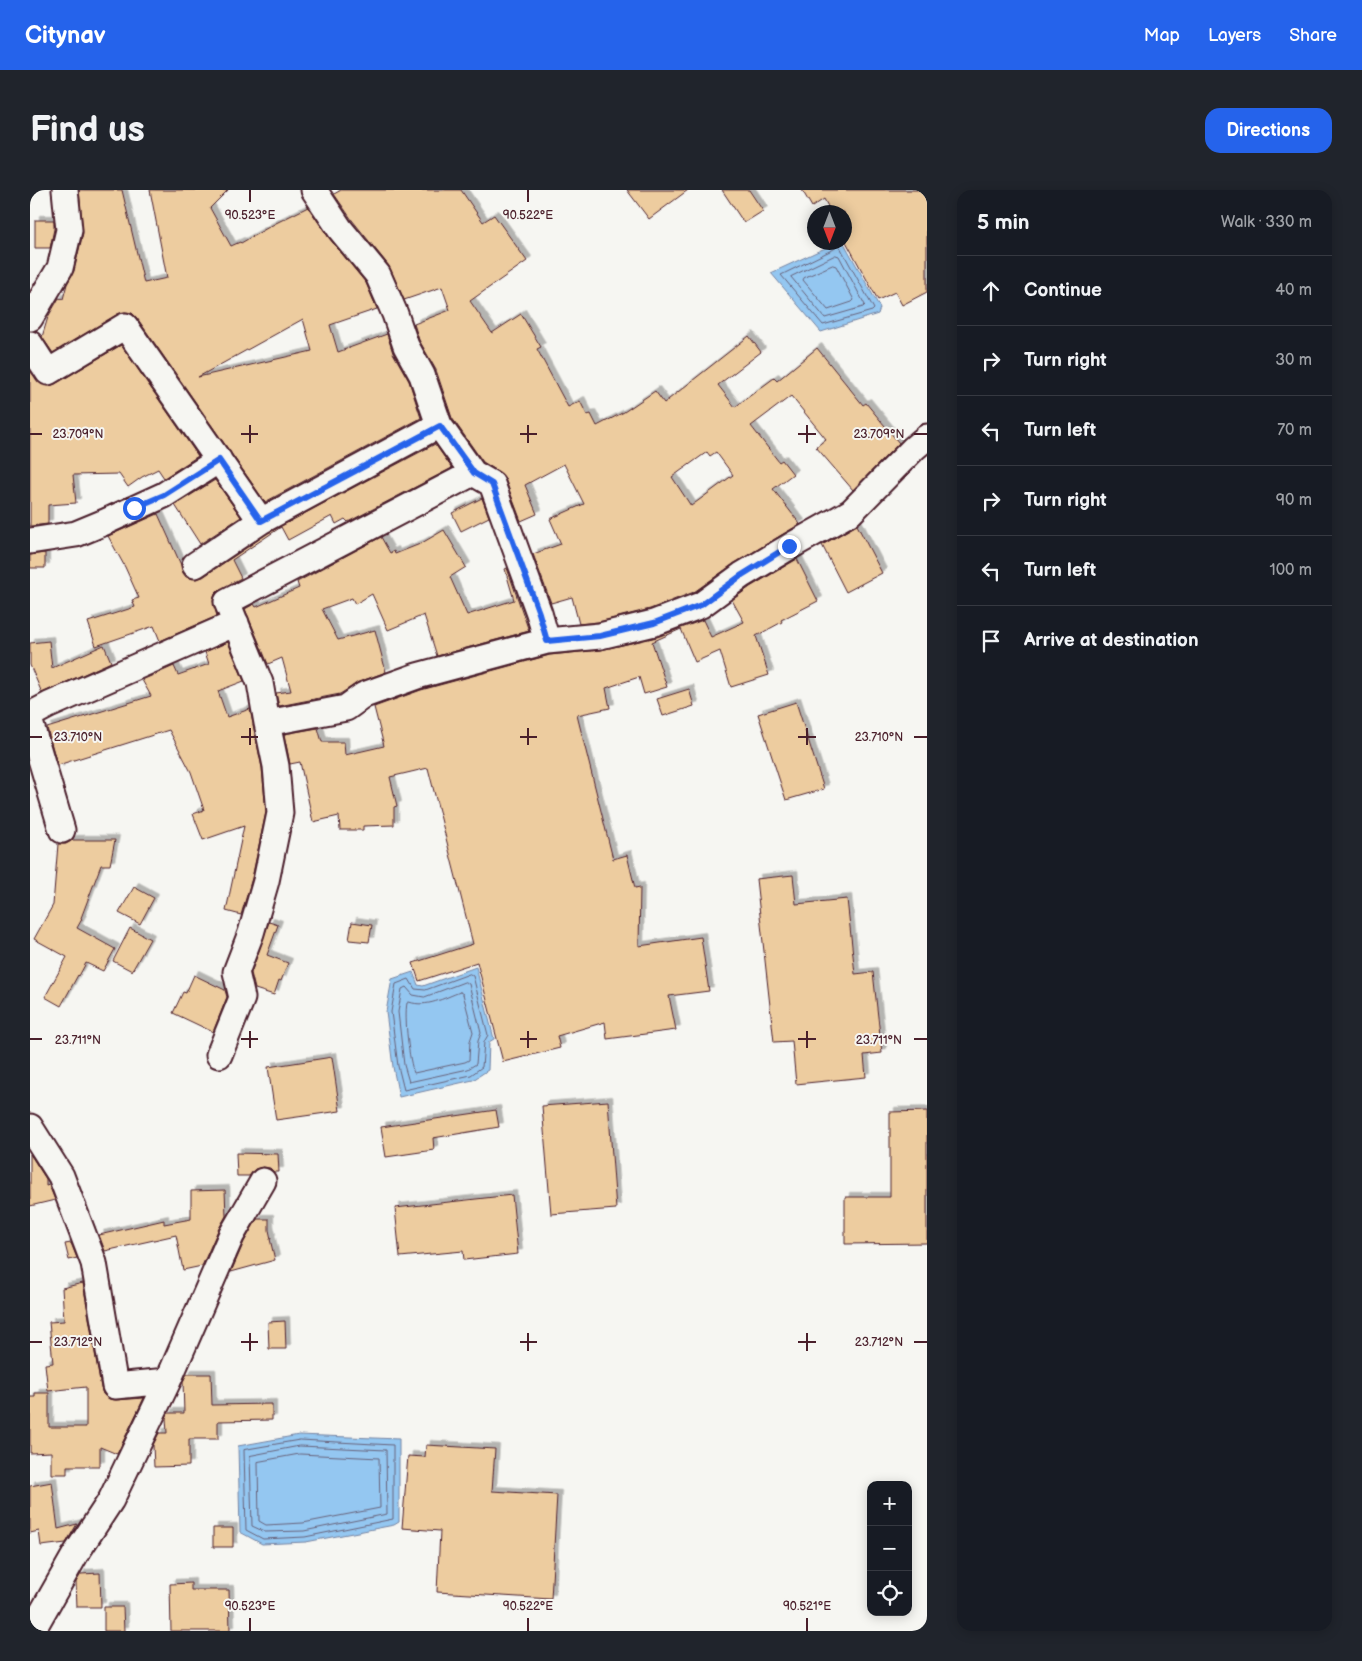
<!DOCTYPE html>
<html lang="en">
<head>
<meta charset="utf-8">
<style>
	body { margin:0; font-family:"Balsamiq Sans",sans-serif; background:#20242c; color:#f1f3f6 }
	.controls { position:absolute; right:15px; bottom:15px; display:grid; overflow:hidden; border-radius:10px; box-shadow:0 2px 12px #0003 }
	.controls button { width:45px; height:45px; display:grid; place-items:center; padding:0; border:0; border-bottom:1px solid #363941; background:#171b24; color:#f1f3f6; font:25px sans-serif }
	.compass { position:absolute; left:777px; top:15px; width:45px; height:45px; border-radius:50%; background:#171b24; box-shadow:0 2px 12px #0003; rotate:180deg }
	.stop { position:absolute; width:15px; height:15px; margin:-11px; border:4px solid #2563eb; border-radius:50%; background:#fff }
	.stop.end { background:#2563eb; border-color:#fff; box-shadow:0 1px 5px #0008 }
	.list { margin:0; padding:0; list-style:none }
	h2 { display:flex; justify-content:space-between; align-items:center; height:65px; margin:0; padding:0 20px; font-size:21px }
	h2 small { font-size:16px; font-weight:400; color:#9ea1a6 }
	.list li { display:grid; grid-template-columns:32px 1fr auto; gap:15px; align-items:center; box-sizing:border-box; height:70px; padding:0 20px; border-top:1px solid #363941 }
	.list b { display:block; font-size:19px; white-space:nowrap }
	.list em { font-size:16px; font-style:normal; color:#9ea1a6 }
	.icon { flex:none; width:28px; height:28px; fill:none; stroke:currentColor; stroke-width:2; stroke-linecap:round; stroke-linejoin:round }
	.map { position:relative; flex:none; width:897px; height:1441px; overflow:hidden; border-radius:15px }
	header { display:flex; align-items:center; gap:30px; box-sizing:border-box; height:70px; padding:0 25px; background:#2563eb; color:#fff }
	header strong { font-size:24px }
	nav { display:flex; gap:28px; margin-inline-start:auto; font-size:18px }
	.intro { display:flex; align-items:center; justify-content:space-between; box-sizing:border-box; height:120px; padding:0 30px }
	h1 { margin:0; font-size:35px }
	.button { padding:12px 22px; border-radius:15px; background:#2563eb; color:#fff; font-size:18px; font-weight:700 }
	main { display:flex; gap:30px; padding:0 30px }
	aside { flex:1; background:#171b24; border-radius:15px; box-shadow:0 2px 12px #0003 }
	.map>svg:first-child { display:block }
</style>
</head>
<body>
<header>
<strong>Citynav</strong>
<nav><a>Map</a><a>Layers</a><a>Share</a></nav>
</header>
<div class="intro"><h1>Find us</h1><a class="button">Directions</a></div>
<main>
<div class="map">
<svg width="897" height="1441" viewBox="0 0 897 1441">
	<defs>
		<filter id="shadow"><feDropShadow dx="4.5" dy="-4.5" stdDeviation="0" flood-color="#0004"/></filter>
	</defs>
	<rect width="100%" height="100%" fill="#f6f6f2"/>
	<filter id="ink" filterUnits="userSpaceOnUse"><feTurbulence type="fractalNoise" baseFrequency=".02" numOctaves="2"/><feDisplacementMap in="SourceGraphic" scale="10" xChannelSelector="R" yChannelSelector="G"/><feConvolveMatrix kernelMatrix="1 2 1 2 8 2 1 2 1" color-interpolation-filters="sRGB"/></filter>
	<g filter="url(#ink)">
		<!-- water -->
		<path fill="#94c7f1" stroke="#7684a2" d="M 806,53 L 814,53 L 850,118 L 848,124 L 791,142 L 741,83 Z
			M 446,777 L 464,849 L 459,852 L 458,880 L 443,890 L 369,907 L 363,877 L 356,822 L 362,789 L 383,782 L 388,795 L 393,796 Z
			M 269,1245 L 369,1249 L 369,1332 L 364,1335 L 276,1352 L 232,1354 L 210,1342 L 208,1256 Z"/>
		<g fill="none" stroke-linecap="round" stroke-linejoin="round">
			<!-- shore -->
			<path stroke="#68627a" stroke-width="1" d="M 809,55 L 844,119 L 842,121 L 793,135 L 751,85 L 804,59 Z
				M 806,65 L 809,66 L 835,115 L 833,117 L 795,128 L 761,87 Z
				M 803,75 L 806,76 L 824,110 L 822,112 L 798,120 L 773,90 L 774,88 Z
				M 440,784 L 443,786 L 458,845 L 454,852 L 452,877 L 441,885 L 374,900 L 368,876 L 361,822 L 366,794 L 379,789 L 385,799 L 395,800 Z
				M 435,792 L 439,794 L 451,843 L 448,851 L 446,874 L 438,879 L 379,892 L 374,875 L 368,822 L 372,799 L 376,797 L 383,805 L 394,807 Z
				M 430,802 L 433,804 L 443,842 L 440,851 L 439,870 L 435,872 L 384,883 C 379,871 374,827 377,813 L 379,812 C 397,818 414,808 430,802 Z
				M 270,1250 L 363,1255 L 363,1329 L 275,1347 L 233,1349 L 216,1340 L 214,1260 Z
				M 270,1256 L 356,1260 L 357,1324 L 274,1341 L 235,1342 L 222,1336 L 220,1266 Z
				M 270,1264 L 349,1268 L 350,1318 L 273,1333 L 236,1335 L 229,1331 L 228,1272 Z"/>
		</g>
		<!-- building -->
		<path fill="#edcc9f" stroke="#4a1f2b" fill-rule="evenodd" filter="url(#shadow)" d="M 49,0 L 92,0 L 114,93 L 137,88 L 120,0 L 198,0 L 180,18 L 201,56 L 210,52 L 211,53 L 246,33 L 278,17 L 299,48 L 336,93 L 347,119 L 300,135 L 308,162 L 357,144 L 363,163 L 379,191 L 391,228 L 235,312 L 107,128 L 102,123 L 95,122 L 88,124 L 23,163 L 12,147 L 18,127 L 29,108 L 33,109 L 37,94 L 44,81 L 53,43 ZM 273,129 L 282,161 L 168,187 Z
			M 311,0 L 431,0 L 453,32 L 464,25 L 497,71 L 440,111 L 462,143 L 491,124 L 511,157 L 507,159 L 538,217 L 550,211 L 557,225 L 561,224 L 567,236 L 594,222 L 625,201 L 634,213 L 719,146 L 731,162 L 688,195 L 705,217 L 744,188 L 747,191 L 787,158 L 833,215 L 836,213 L 869,253 L 823,300 L 786,257 L 796,249 L 761,206 L 721,236 L 749,272 L 752,270 L 763,284 L 743,299 L 770,334 L 705,373 L 664,402 L 620,419 L 568,432 L 549,434 L 542,407 L 521,413 L 503,364 L 531,354 L 520,329 L 554,314 L 534,274 L 495,295 L 507,324 L 491,331 L 475,289 L 469,282 L 453,272 L 422,228 L 406,180 L 389,150 L 384,134 L 420,120 L 412,97 L 374,110 L 359,76 L 322,30 L 304,4 ZM 677,262 L 680,266 L 686,262 L 703,285 L 661,316 L 642,287 Z
			M 597,0 L 658,0 L 619,29 Z
			M 692,0 L 719,0 L 733,21 L 714,33 Z
			M 772,0 L 897,0 L 897,102 L 872,115 L 865,102 L 848,110 L 814,48 L 814,22 L 801,22 L 794,9 L 782,17 Z
			M 5,30 L 24,30 L 24,39 L 20,58 L 5,58 Z
			M 91,155 L 168,266 L 134,288 L 128,279 L 112,287 L 98,297 L 89,284 L 43,285 L 46,313 L 18,315 L 18,334 L 0,336 L 0,181 L 11,194 L 19,196 L 25,194 Z
			M 405,254 L 422,278 L 318,332 L 315,329 L 306,334 L 302,326 L 258,350 L 251,337 L 202,370 L 211,388 L 190,399 L 185,404 L 183,411 L 187,426 L 130,451 L 124,436 L 66,456 L 58,432 L 105,417 L 102,410 L 109,408 L 95,377 L 78,346 L 128,324 L 151,375 L 153,383 L 156,387 L 166,389 L 173,387 L 238,343 Z
			M 185,290 L 211,327 L 170,354 L 145,315 Z
			M 452,308 L 459,327 L 431,341 L 422,323 Z
			M 827,335 L 852,383 L 816,402 L 792,355 Z
			M 414,340 L 436,377 L 420,387 L 437,425 L 484,410 L 475,379 L 477,378 L 499,441 L 407,466 L 394,425 L 358,440 L 342,404 L 325,414 L 322,408 L 292,419 L 308,450 L 345,440 L 356,482 L 329,492 L 310,504 L 249,516 L 246,503 L 261,501 L 252,468 L 238,474 L 215,419 L 224,414 L 226,417 L 269,398 L 267,392 L 351,347 L 360,363 L 364,361 L 365,364 L 390,354 Z
			M 15,363 L 15,378 L 0,378 L 0,365 Z
			M 767,369 L 788,411 L 751,430 L 752,432 L 726,446 L 739,485 L 701,497 L 690,461 L 665,472 L 651,439 L 622,452 L 637,497 L 614,504 L 609,487 L 576,498 L 580,518 L 547,525 L 583,669 L 597,665 L 605,698 L 610,697 L 609,756 L 671,747 L 679,801 L 639,806 L 646,840 L 577,849 L 575,832 L 527,846 L 530,858 L 473,872 L 447,772 L 389,791 L 383,773 L 443,754 L 398,578 L 360,587 L 367,616 L 364,617 L 364,635 L 333,636 L 333,640 L 310,640 L 309,626 L 283,632 L 270,572 L 260,574 L 254,544 L 288,538 L 292,552 L 314,552 L 315,565 L 354,556 L 344,517 L 391,500 L 520,465 L 571,460 L 627,447 L 673,430 L 681,447 L 714,432 L 702,410 L 720,397 Z
			M 19,451 L 22,478 L 74,455 L 81,472 L 12,503 L 0,475 L 0,453 Z
			M 198,452 L 214,491 L 188,501 L 197,527 L 220,519 L 232,578 L 236,622 L 222,688 L 211,725 L 196,721 L 214,636 L 173,650 L 163,624 L 174,620 L 161,582 L 139,540 L 28,575 L 29,581 L 17,538 L 121,506 L 112,490 L 144,476 L 148,485 L 179,474 L 175,462 Z
			M 659,499 L 664,516 L 633,526 L 627,509 Z
			M 766,512 L 794,599 L 756,610 L 728,524 Z
			M 42,650 L 85,650 L 80,675 L 71,675 L 51,728 L 52,729 L 47,738 L 85,759 L 73,781 L 56,773 L 49,786 L 48,785 L 31,816 L 15,807 L 37,767 L 4,749 L 23,715 L 28,654 L 36,654 Z
			M 763,685 L 766,714 L 817,709 L 825,784 L 843,782 L 852,863 L 834,865 L 836,887 L 766,894 L 762,851 L 744,852 L 726,689 Z
			M 104,697 L 124,708 L 110,734 L 89,723 Z
			M 239,732 L 248,735 L 237,765 L 258,773 L 251,791 L 249,790 L 244,805 L 225,799 L 221,783 Z
			M 322,732 L 342,735 L 339,752 L 319,750 Z
			M 100,738 L 120,749 L 102,781 L 83,771 Z
			M 164,785 L 195,800 L 197,807 L 183,842 L 143,823 L 153,802 L 156,803 Z
			M 302,867 L 310,921 L 246,930 L 238,877 Z
			M 578,911 L 586,1019 L 521,1024 L 512,916 Z
			M 466,920 L 469,937 L 403,948 L 404,960 L 356,967 L 351,937 Z
			M 897,921 L 897,1053 L 815,1054 L 815,1007 L 860,1007 L 860,922 Z
			M 206,963 L 248,964 L 249,982 L 244,982 L 240,978 L 233,977 L 225,979 L 219,986 L 207,986 Z
			M 0,964 L 16,989 L 16,996 L 19,995 L 25,1010 L 0,1016 Z
			M 195,1000 L 196,1026 L 188,1040 L 172,1076 L 153,1080 L 146,1045 L 75,1061 L 69,1045 L 134,1030 L 134,1034 L 161,1029 L 161,1001 Z
			M 482,1005 L 488,1064 L 434,1070 L 433,1061 L 370,1067 L 365,1018 Z
			M 227,1029 L 239,1029 L 239,1040 L 241,1049 L 240,1049 L 245,1070 L 201,1082 L 214,1052 Z
			M 41,1053 L 47,1068 L 39,1070 L 35,1054 Z
			M 53,1093 L 71,1198 L 73,1204 L 79,1209 L 86,1210 L 114,1208 L 87,1264 L 70,1257 L 70,1276 L 37,1276 L 37,1284 L 21,1284 L 21,1262 L 0,1263 L 0,1207 L 5,1207 L 5,1203 L 19,1203 L 19,1237 L 56,1237 L 56,1197 L 18,1201 L 15,1174 L 23,1173 L 19,1132 L 34,1131 L 32,1098 Z
			M 255,1131 L 256,1159 L 239,1159 L 238,1132 Z
			M 157,1184 L 181,1184 L 182,1215 L 242,1214 L 242,1230 L 188,1231 L 188,1249 L 159,1249 L 159,1276 L 124,1277 L 123,1255 L 129,1243 L 137,1243 L 136,1228 L 138,1223 L 154,1223 L 153,1191 Z
			M 396,1255 L 465,1259 L 462,1301 L 527,1305 L 521,1409 L 407,1402 L 410,1341 L 372,1338 L 378,1266 L 395,1267 Z
			M 22,1292 L 28,1339 L 47,1334 L 36,1353 L 11,1356 L 9,1341 L 0,1343 L 0,1296 Z
			M 183,1338 L 203,1338 L 203,1357 L 183,1357 Z
			M 70,1383 L 71,1417 L 47,1417 L 46,1392 L 51,1384 Z
			M 161,1393 L 161,1400 L 199,1400 L 200,1441 L 141,1441 L 140,1394 Z
			M 74,1417 L 93,1417 L 94,1441 L 74,1441 Z"/>
		<g fill="none" stroke-linecap="round" stroke-linejoin="round">
			<!-- minor casing -->
			<g stroke="#4a1f2b" stroke-width="29">
				<path id="minor" d="M 284,0 L 310,39 L 348,85 L 365,124 L 376,156 L 392,185 L 409,235 L 443,283 L 462,294 L 509,423 L 517,451 L 570,446 L 624,433 L 671,415 L 712,385 L 759,357 L 821,322 L 884,258 L 897,247
					M 0,128 L 30,78 L 39,40 L 35,0
					M 0,154 L 18,182 L 95,136 L 231,331
					M 443,283 L 197,412 L 230,493 L 237,533 L 316,518 L 334,505 L 387,486 L 517,451
					M 0,351 L 46,344 L 75,332 L 134,305 L 189,270
					M 165,375 L 231,331 L 409,235
					M 0,525 L 19,515 L 206,433
					M 0,532 L 32,640
					M 189,865 L 212,808 L 206,782 L 221,743 L 236,691 L 250,623 L 246,576 L 237,533
					M 0,937 L 31,986 L 64,1073 L 85,1196 L 138,1191
					M 0,1434 L 7,1432 L 45,1365 L 81,1310 L 138,1191 L 201,1046 L 233,991"/>
			</g>
			<!-- minor -->
			<use href="#minor" stroke="#f6f6f2" stroke-width="25"/>
		</g>
	</g>
	<g fill="none" stroke-linecap="round" stroke-linejoin="round" filter="url(#ink)">
		<!-- route -->
		<path stroke="#2563eb" stroke-width="6" d="M 104,318 L 134,305 L 189,270 L 231,331 L 410,236 L 444,283 L 462,294 L 509,423 L 517,451 L 570,446 L 624,433 L 671,415 L 712,385 L 759,356"/>
	</g>
	<!-- ticks -->
	<path fill="none" stroke="#4a1f2b" stroke-width="2" d="M 220,0 L 220,12M 498,0 L 498,12M 220,235 L 220,253M 498,235 L 498,253M 777,235 L 777,253M 0,244 L 12,244M 211,244 L 228,244M 490,244 L 507,244M 768,244 L 786,244M 884,244 L 897,244M 220,538 L 220,555M 498,538 L 498,555M 777,538 L 777,555M 0,547 L 12,547M 211,547 L 228,547M 490,547 L 507,547M 768,547 L 786,547M 884,547 L 897,547M 220,841 L 220,858M 498,841 L 498,858M 777,841 L 777,858M 0,849 L 12,849M 211,849 L 228,849M 490,849 L 507,849M 768,849 L 786,849M 884,849 L 897,849M 220,1143 L 220,1161M 498,1143 L 498,1161M 777,1143 L 777,1161M 0,1152 L 12,1152M 211,1152 L 228,1152M 490,1152 L 507,1152M 768,1152 L 786,1152M 884,1152 L 897,1152M 220,1428 L 220,1441M 498,1428 L 498,1441M 777,1428 L 777,1441"/>
	<g font-size="12" text-anchor="middle" fill="#4a1f2b" stroke="#f6f6f2" stroke-width="4" stroke-linejoin="round" paint-order="stroke">
		<text x="220" y="29">90.523°E</text>
		<text x="498" y="29">90.522°E</text>
		<text x="849" y="248">23.709°N</text>
		<text x="48" y="248">23.709°N</text>
		<text x="849" y="551">23.710°N</text>
		<text x="48" y="551">23.710°N</text>
		<text x="849" y="854">23.711°N</text>
		<text x="48" y="854">23.711°N</text>
		<text x="48" y="1156">23.712°N</text>
		<text x="849" y="1156">23.712°N</text>
		<text x="220" y="1420">90.523°E</text>
		<text x="498" y="1420">90.522°E</text>
		<text x="777" y="1420">90.521°E</text>
	</g>
</svg>
<div class="controls">
<button>+</button>
<button>−</button>
<button><svg class="icon" aria-label="locate" viewBox="0 0 24 24"><circle cx="12" cy="12" r="6"/><path d="M12 2v4M12 18v4M2 12h4M18 12h4"/></svg></button>
</div>
<svg class="compass" viewBox="-18 -18 36 36"><path d="M0-13l5 13h-10z" fill="#e53935"/><path d="M0 13l5-13h-10z" fill="#9ea1a6"/></svg>
<div class="stop" style="left:104px;top:318px"></div>
<div class="stop end" style="left:759px;top:356px"></div>
</div>
<aside>
<h2>5 min<small>Walk · 330 m</small></h2>
<ul class="list">
<li><svg class="icon" aria-label="ahead" viewBox="0 0 24 24"><path d="M12 20V5M6 11l6-6 6 6"/></svg><div><b>Continue</b></div><em>40 m</em></li>
<li><svg class="icon" aria-label="right" viewBox="0 0 24 24"><path d="M7 20v-9h11M14 6l5 5-5 5"/></svg><div><b>Turn right</b></div><em>30 m</em></li>
<li><svg class="icon" aria-label="left" viewBox="0 0 24 24"><path d="M17 20v-9H6M10 6l-5 5 5 5"/></svg><div><b>Turn left</b></div><em>70 m</em></li>
<li><svg class="icon" aria-label="right" viewBox="0 0 24 24"><path d="M7 20v-9h11M14 6l5 5-5 5"/></svg><div><b>Turn right</b></div><em>90 m</em></li>
<li><svg class="icon" aria-label="left" viewBox="0 0 24 24"><path d="M17 20v-9H6M10 6l-5 5 5 5"/></svg><div><b>Turn left</b></div><em>100 m</em></li>
<li><svg class="icon" aria-label="arrive" viewBox="0 0 24 24"><path d="M6 21V4h12l-3 4 3 4H6"/></svg><div><b>Arrive at destination</b></div></li>
</ul>
</aside>
</main>
</body>
</html>
